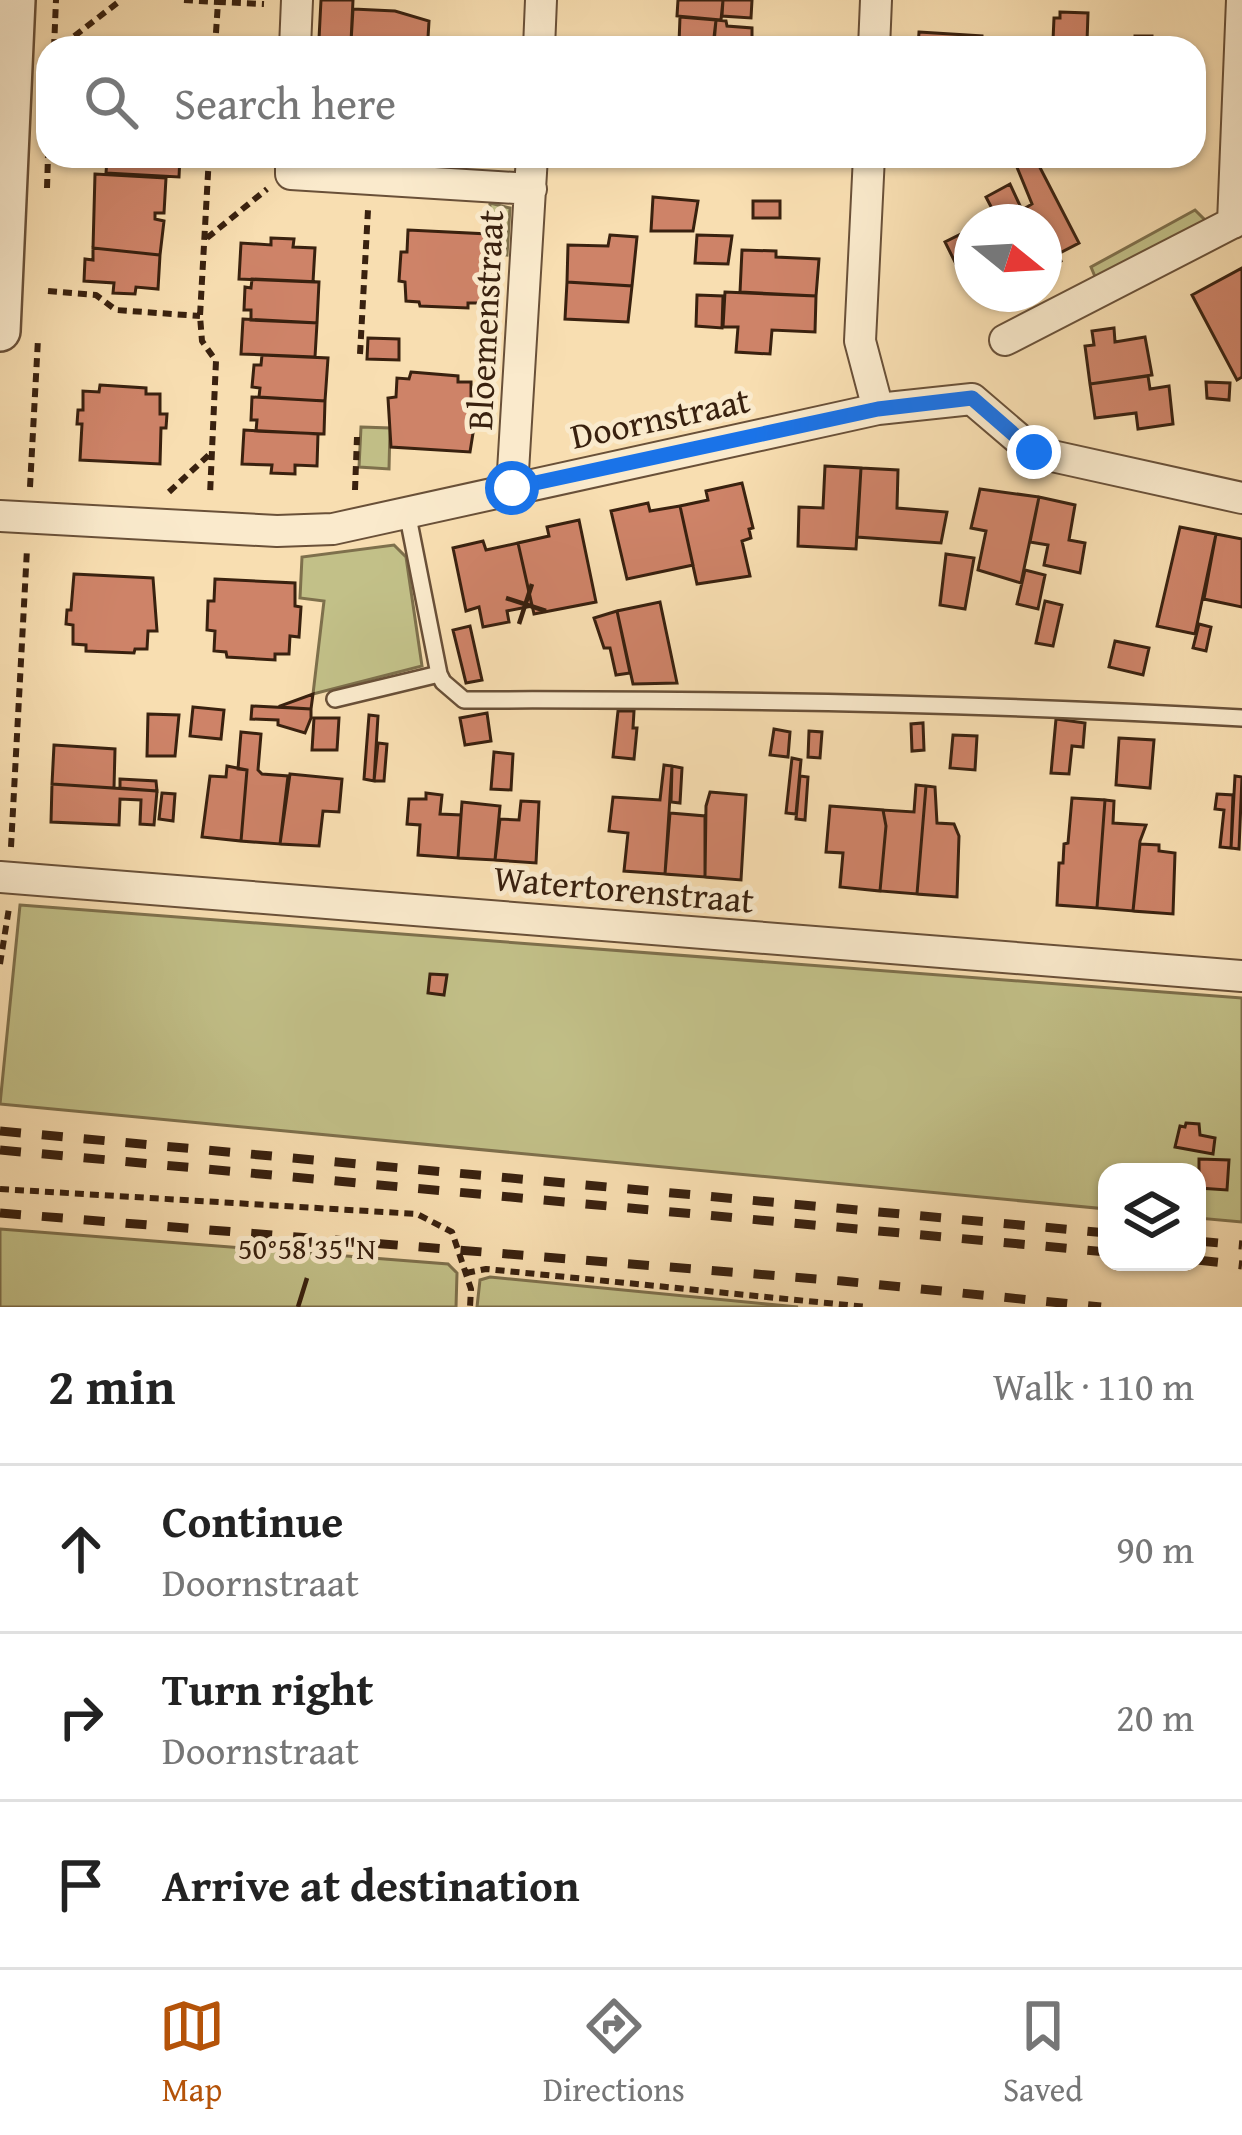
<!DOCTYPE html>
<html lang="en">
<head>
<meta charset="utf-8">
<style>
	body { margin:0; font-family:"Gentium Book Plus",serif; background:#f6f6f6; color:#222 }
	.controls { position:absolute; right:36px; bottom:36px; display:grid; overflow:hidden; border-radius:24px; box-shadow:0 3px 9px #0004 }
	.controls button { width:108px; height:108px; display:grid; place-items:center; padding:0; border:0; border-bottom:3px solid #e0e0e0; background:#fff; color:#222; font:60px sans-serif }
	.compass { position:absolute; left:954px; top:204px; width:108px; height:108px; border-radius:50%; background:#fff; box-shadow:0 3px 9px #0004; rotate:108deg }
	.stop { position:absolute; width:36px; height:36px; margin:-27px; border:9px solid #1a73e8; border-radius:50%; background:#fff }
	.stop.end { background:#1a73e8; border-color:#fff; box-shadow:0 3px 12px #0008 }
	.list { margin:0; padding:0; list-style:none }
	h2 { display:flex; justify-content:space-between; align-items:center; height:156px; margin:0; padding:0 48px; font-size:51px }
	h2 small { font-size:39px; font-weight:400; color:#767676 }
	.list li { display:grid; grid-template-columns:78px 1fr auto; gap:36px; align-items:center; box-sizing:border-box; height:168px; padding:0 48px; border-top:3px solid #e0e0e0 }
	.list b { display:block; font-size:45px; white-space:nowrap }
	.list p { margin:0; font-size:39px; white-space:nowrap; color:#767676 }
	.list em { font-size:39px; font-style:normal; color:#767676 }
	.icon { flex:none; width:66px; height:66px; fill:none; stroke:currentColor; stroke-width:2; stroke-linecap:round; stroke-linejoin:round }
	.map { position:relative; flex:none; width:1242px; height:1307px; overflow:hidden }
	.search { position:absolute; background:#fff; box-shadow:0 3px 9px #0004; left:36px; right:36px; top:36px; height:132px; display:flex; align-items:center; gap:30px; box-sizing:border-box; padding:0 42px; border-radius:36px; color:#767676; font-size:45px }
	.sheet { height:660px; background:#fff }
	nav { display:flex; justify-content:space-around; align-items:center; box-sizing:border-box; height:168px; border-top:3px solid #e0e0e0; background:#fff; font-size:33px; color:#767676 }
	nav a { display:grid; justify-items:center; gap:6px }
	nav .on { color:#b45309 }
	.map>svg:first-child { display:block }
</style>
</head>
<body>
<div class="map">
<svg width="1242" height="1307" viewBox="0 0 1242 1307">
	<rect width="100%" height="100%" fill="#f8deb1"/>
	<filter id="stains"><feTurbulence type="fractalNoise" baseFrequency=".00167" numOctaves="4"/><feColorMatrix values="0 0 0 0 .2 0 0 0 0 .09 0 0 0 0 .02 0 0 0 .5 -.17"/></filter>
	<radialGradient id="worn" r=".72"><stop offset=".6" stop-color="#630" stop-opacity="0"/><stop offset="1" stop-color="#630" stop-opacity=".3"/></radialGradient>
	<!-- green -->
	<path fill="#c2c088" stroke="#7e704c" stroke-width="3" d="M 490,203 L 510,208 L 507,255 L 488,253 Z
		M 1195,210 L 1205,220 L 1198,226 L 1096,279 L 1091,267 Z
		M 361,427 L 390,428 L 389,469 L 359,467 Z
		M 394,545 L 406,557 L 422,666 L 313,694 L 324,601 L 300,598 L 302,557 Z
		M 20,905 L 1242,998 L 1242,1222 L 1197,1218 L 1197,1172 L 1107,1172 L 1107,1209 L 0,1104 Z
		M 0,1229 L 448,1264 L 457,1273 L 456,1307 L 0,1307 Z
		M 490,1277 L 798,1307 L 477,1307 L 480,1280 Z"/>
	<!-- building -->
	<path fill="#ce8368" stroke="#39210f" stroke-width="3" d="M 321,0 L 353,0 L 351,42 L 319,39 Z
		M 678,0 L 723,0 L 721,20 L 677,16 Z
		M 723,0 L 752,0 L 751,18 L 722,16 Z
		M 353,9 L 395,11 L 429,21 L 428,38 L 500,48 L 356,48 L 355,42 L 351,42 Z
		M 1060,12 L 1088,13 L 1087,42 L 1053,40 L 1054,18 L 1060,18 Z
		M 680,17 L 716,20 L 713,46 L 679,43 Z
		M 716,20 L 726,21 L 727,26 L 752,28 L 752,42 L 714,43 Z
		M 919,32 L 982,36 L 982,48 L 918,48 Z
		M 1135,36 L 1152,36 L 1152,44 L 1194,48 L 1128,48 L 1128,43 L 1135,43 Z
		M 621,38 L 669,40 L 668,48 L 620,48 Z
		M 111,156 L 180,156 L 179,177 L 106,173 L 107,160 Z
		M 1034,156 L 1079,243 L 1058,254 L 1061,261 L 1044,270 L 1044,222 L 999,222 L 986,197 L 1010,184 L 1022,210 L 1032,204 L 1014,160 Z
		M 95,174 L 166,178 L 164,213 L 155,213 L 155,219 L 164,221 L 160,255 L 93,248 Z
		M 653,197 L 698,201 L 693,231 L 651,231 Z
		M 753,201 L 780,201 L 780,218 L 753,218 Z
		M 408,230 L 488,234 L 486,269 L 491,270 L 490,284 L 483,284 L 482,303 L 468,303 L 468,308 L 420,306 L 419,302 L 406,301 L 405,282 L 399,281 L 401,252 L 407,252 Z
		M 961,234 L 972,258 L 957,266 L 945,242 Z
		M 610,235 L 637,237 L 632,286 L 567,282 L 568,245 L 608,246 Z
		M 697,235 L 732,236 L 728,264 L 695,263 Z
		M 271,238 L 294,239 L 293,247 L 315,248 L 313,282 L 239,279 L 241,243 L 271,245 Z
		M 93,248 L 160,255 L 158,289 L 136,287 L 135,294 L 113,293 L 114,283 L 84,281 L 85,259 L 93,260 Z
		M 742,250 L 776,251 L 776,257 L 819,259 L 816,296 L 740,292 Z
		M 1242,268 L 1242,377 L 1237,380 L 1192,295 Z
		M 252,279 L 319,282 L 317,323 L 251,320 L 251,310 L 244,310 L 245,287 L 251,288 Z
		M 567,282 L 632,286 L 628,322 L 565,319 Z
		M 725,292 L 816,296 L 815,332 L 772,330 L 770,354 L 736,352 L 738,327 L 723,327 Z
		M 697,295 L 723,296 L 722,328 L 696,326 Z
		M 243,319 L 317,323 L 315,357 L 241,354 Z
		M 1114,328 L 1115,342 L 1145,337 L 1152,375 L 1090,384 L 1085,346 L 1094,345 L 1092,331 Z
		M 368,338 L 399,339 L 399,360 L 367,359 Z
		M 262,355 L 328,358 L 325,401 L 259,397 L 260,388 L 252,387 L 254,365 L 261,365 Z
		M 411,372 L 458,376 L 458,382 L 471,382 L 471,402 L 478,402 L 470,452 L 391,447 L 388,398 L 396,397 L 397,378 L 409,379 Z
		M 1148,376 L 1150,389 L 1169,386 L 1173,424 L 1138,429 L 1136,413 L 1095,418 L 1090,384 Z
		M 1206,382 L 1230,383 L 1229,400 L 1207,398 Z
		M 100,385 L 146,388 L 146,394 L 160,394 L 160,414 L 167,414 L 166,428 L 161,428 L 160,464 L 80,460 L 82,424 L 77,424 L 78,410 L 83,410 L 83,391 L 99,392 Z
		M 252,397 L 325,401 L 324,434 L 256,431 L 257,420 L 251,420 Z
		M 244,430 L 318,434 L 317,466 L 295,465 L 295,474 L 271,473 L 272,465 L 242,464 Z
		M 825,466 L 861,468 L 856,549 L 798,546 L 799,507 L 823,508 Z
		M 861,468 L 898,470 L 897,508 L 947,512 L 941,543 L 857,537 Z
		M 742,483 L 753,528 L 749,529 L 751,538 L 742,541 L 750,576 L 697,584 L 680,506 L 708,500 L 706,491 Z
		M 980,489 L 1039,497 L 1021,583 L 978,570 L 986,531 L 971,528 Z
		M 1039,497 L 1075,505 L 1069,540 L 1085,543 L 1080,573 L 1044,565 L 1048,545 L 1030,542 Z
		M 648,503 L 650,511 L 680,506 L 693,565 L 627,579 L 611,511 Z
		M 579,520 L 596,602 L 534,614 L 518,543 L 549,536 L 547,527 Z
		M 1180,527 L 1216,534 L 1195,634 L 1157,626 Z
		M 1216,534 L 1242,539 L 1242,607 L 1204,599 Z
		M 483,541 L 486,550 L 518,543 L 532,606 L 507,611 L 509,622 L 483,627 L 479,607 L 466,611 L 453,548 Z
		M 946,554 L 974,558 L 965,609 L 940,605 Z
		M 1025,570 L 1045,575 L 1038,609 L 1017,604 Z
		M 74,574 L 153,578 L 157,631 L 148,631 L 147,649 L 135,649 L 134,653 L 86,651 L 86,645 L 73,644 L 73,625 L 66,624 L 67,610 L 71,610 Z
		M 215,579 L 295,583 L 295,606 L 301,607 L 299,637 L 290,636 L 289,654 L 275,654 L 275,660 L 227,657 L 226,652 L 214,651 L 215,631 L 207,630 L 208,601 L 214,601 Z
		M 1045,601 L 1062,605 L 1053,646 L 1036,643 Z
		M 660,602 L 677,683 L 633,684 L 617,611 Z
		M 617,611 L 630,673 L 616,675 L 610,648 L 604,648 L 594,618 Z
		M 1199,624 L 1211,627 L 1206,651 L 1193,648 Z
		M 470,626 L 482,680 L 466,683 L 453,630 Z
		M 1115,641 L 1149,648 L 1143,675 L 1109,667 Z
		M 313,694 L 311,709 L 280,707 L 280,706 Z
		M 252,706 L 311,709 L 311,718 L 305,733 L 278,725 L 278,720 L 251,719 Z
		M 193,707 L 224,710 L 221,739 L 190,736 Z
		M 618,711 L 634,711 L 633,728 L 637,728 L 634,759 L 613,757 Z
		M 487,713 L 491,741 L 465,745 L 460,718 Z
		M 148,714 L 179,715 L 175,756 L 147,756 Z
		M 369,715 L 378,716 L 374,781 L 364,779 Z
		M 314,718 L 339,718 L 337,750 L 312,750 Z
		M 1056,719 L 1085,723 L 1083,747 L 1072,746 L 1069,774 L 1051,773 Z
		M 923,723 L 924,750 L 912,751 L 911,724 Z
		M 774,729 L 790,732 L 788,757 L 770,755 Z
		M 809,731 L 822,732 L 820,758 L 808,757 Z
		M 241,732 L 261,734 L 258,770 L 262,774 L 288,776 L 280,844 L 241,841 L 247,770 L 238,769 Z
		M 953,735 L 977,736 L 975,770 L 950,768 Z
		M 1119,738 L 1154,740 L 1150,788 L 1116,785 Z
		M 378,743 L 387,744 L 384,781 L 374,781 Z
		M 54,745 L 115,749 L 114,788 L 52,784 Z
		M 494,752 L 513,754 L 511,790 L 491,789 Z
		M 792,758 L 801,760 L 796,814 L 786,813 Z
		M 664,765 L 672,766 L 665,874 L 624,871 L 628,833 L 609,831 L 613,797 L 660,800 Z
		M 227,766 L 247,770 L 241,841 L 202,837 L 210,776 L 226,777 Z
		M 672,766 L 682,768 L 680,803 L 671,802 Z
		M 290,774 L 342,779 L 339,812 L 323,811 L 319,846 L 280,844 Z
		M 800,776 L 808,777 L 805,820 L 796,819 Z
		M 1235,776 L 1242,777 L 1239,849 L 1231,848 Z
		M 120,779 L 156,781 L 157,791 L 120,788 Z
		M 52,784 L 157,791 L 154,825 L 140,824 L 141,800 L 120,799 L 119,825 L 51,822 Z
		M 916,785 L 926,786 L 917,894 L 880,891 L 886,826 L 883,810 L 914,812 Z
		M 926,786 L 935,787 L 937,823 L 954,824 L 959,836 L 957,897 L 917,894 Z
		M 710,792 L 746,795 L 741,880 L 705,877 L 706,806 Z
		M 162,793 L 175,794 L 173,821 L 159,819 Z
		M 426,793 L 442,795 L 440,814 L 461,815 L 458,858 L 418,855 L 420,825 L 407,824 L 409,799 L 426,799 Z
		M 1217,794 L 1233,795 L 1231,848 L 1220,847 L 1224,810 L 1215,809 Z
		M 1072,798 L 1105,800 L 1097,908 L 1057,905 L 1059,863 L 1063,863 L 1064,844 L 1068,843 Z
		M 1105,800 L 1114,801 L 1113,823 L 1146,825 L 1140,841 L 1133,911 L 1097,908 Z
		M 521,801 L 539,802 L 536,863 L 495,860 L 500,819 L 519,820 Z
		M 462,802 L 500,806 L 495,860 L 458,858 Z
		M 830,806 L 883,810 L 886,826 L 880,891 L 840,887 L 843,853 L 826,852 Z
		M 670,813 L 705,816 L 705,877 L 665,874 Z
		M 1140,844 L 1159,845 L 1159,851 L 1175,853 L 1173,914 L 1133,911 Z
		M 430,974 L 447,975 L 444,995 L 428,993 Z
		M 1186,1123 L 1199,1124 L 1200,1135 L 1215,1138 L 1213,1154 L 1175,1147 L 1180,1126 L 1185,1127 Z
		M 1199,1159 L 1229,1160 L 1227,1190 L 1199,1188 Z"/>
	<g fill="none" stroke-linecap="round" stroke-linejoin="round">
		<!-- service casing -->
		<g stroke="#695038" stroke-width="20">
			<path id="service" d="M 407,512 L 439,674 L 443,682 L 464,700 C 724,699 983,703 1242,718
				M 335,699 L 439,674"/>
		</g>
		<!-- minor casing -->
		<g stroke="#695038" stroke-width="34">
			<path id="minor" d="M 295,48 L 297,0
				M 539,48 L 541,0
				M 874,48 L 876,0
				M 291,156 L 291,174 L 531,189
				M 869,156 L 860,341 L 878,409
				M 1233,223 L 1242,0
				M 1005,340 L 1242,218
				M 512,488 L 532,156
				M 0,516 L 277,531 L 333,529 L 878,409 L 972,399 L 1034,452 L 1242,498
				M 0,877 L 1242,976"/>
		</g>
		<!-- tertiary casing -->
		<g stroke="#695038" stroke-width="44">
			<path id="tertiary" d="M 0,331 L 15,0"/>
		</g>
		<!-- path -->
		<path stroke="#39210f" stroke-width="6" stroke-dasharray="9 6" stroke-linecap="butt" d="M 184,0 L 218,2
			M 54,48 L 56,0
			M 68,48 L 68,41 L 121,0
			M 215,48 L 218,2 L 264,4
			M 209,156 L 200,316 L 202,341 L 216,361 L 210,495
			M 47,188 L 48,156
			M 207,238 L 267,189
			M 48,291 L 96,295 L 116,310 L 200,316
			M 360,354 L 368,210
			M 30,487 L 38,339
			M 355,490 L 357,437
			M 169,492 L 212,452
			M 11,847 L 27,549
			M 0,964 L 9,908
			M 0,1189 L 417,1214 L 452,1232 L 471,1289 L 470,1307
			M 466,1273 L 486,1269 L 867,1307"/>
		<!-- service -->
		<use href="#service" stroke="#faeacc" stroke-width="15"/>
		<!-- minor -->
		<use href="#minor" stroke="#faeacc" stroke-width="30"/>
		<!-- tertiary -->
		<use href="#tertiary" stroke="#faeacc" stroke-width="39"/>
		<!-- rail -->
		<path stroke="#39210f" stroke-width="9" stroke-dasharray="21 21" stroke-linecap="butt" d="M 0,1131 L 1107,1233
			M 0,1150 L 1107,1252
			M 0,1213 L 842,1281 L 1101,1307
			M 1197,1241 L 1242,1245
			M 1197,1260 L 1242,1265"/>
	</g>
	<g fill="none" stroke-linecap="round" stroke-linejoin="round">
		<!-- route -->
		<path stroke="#1a73e8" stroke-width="15" d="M 512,488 L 878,409 L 972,398 L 1034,452"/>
	</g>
	<!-- ticks -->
	<path fill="none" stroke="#39210f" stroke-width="4.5" d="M 506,598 L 546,611M 519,624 L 532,584M 298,1307 L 307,1278"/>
	<g text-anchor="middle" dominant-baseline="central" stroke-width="10" stroke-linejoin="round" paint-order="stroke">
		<!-- street labels -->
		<g font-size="36" fill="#39210f" stroke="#faeacc">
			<text transform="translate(484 320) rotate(-87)">Bloemenstraat</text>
			<text transform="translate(660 417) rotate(-12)">Doornstraat</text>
			<text transform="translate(624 888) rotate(5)">Watertorenstraat</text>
		</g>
	</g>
	<g font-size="30" text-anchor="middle" fill="#39210f" stroke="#faeacc" stroke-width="10" stroke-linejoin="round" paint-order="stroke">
		<text x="307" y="1259">50°58'35"N</text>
	</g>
	<rect width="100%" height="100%" filter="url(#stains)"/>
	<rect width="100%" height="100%" fill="url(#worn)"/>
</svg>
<div class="controls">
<button><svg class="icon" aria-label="layers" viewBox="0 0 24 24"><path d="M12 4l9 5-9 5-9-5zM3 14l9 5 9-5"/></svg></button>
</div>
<svg class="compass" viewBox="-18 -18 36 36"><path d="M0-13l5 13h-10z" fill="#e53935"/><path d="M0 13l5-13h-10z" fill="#767676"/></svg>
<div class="stop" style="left:512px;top:488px"></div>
<div class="stop end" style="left:1034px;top:452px"></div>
<div class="search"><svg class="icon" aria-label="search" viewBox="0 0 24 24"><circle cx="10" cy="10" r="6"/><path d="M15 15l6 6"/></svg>Search here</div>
</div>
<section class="sheet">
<h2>2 min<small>Walk · 110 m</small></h2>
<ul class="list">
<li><svg class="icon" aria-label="ahead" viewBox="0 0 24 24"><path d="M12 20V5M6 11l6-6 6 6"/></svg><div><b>Continue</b><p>Doornstraat</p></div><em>90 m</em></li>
<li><svg class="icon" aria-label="right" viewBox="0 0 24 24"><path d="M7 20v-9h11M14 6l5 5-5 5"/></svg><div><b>Turn right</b><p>Doornstraat</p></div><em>20 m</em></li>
<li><svg class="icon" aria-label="arrive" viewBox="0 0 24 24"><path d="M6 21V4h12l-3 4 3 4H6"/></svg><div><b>Arrive at destination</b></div></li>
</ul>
</section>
<nav>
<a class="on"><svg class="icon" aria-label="map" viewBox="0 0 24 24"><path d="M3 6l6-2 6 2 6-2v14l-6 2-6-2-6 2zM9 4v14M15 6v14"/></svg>Map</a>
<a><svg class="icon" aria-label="directions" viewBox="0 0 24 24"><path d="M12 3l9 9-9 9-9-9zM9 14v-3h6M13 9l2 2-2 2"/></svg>Directions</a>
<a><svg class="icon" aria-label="saved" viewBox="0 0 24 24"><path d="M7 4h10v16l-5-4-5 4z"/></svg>Saved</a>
</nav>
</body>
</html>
